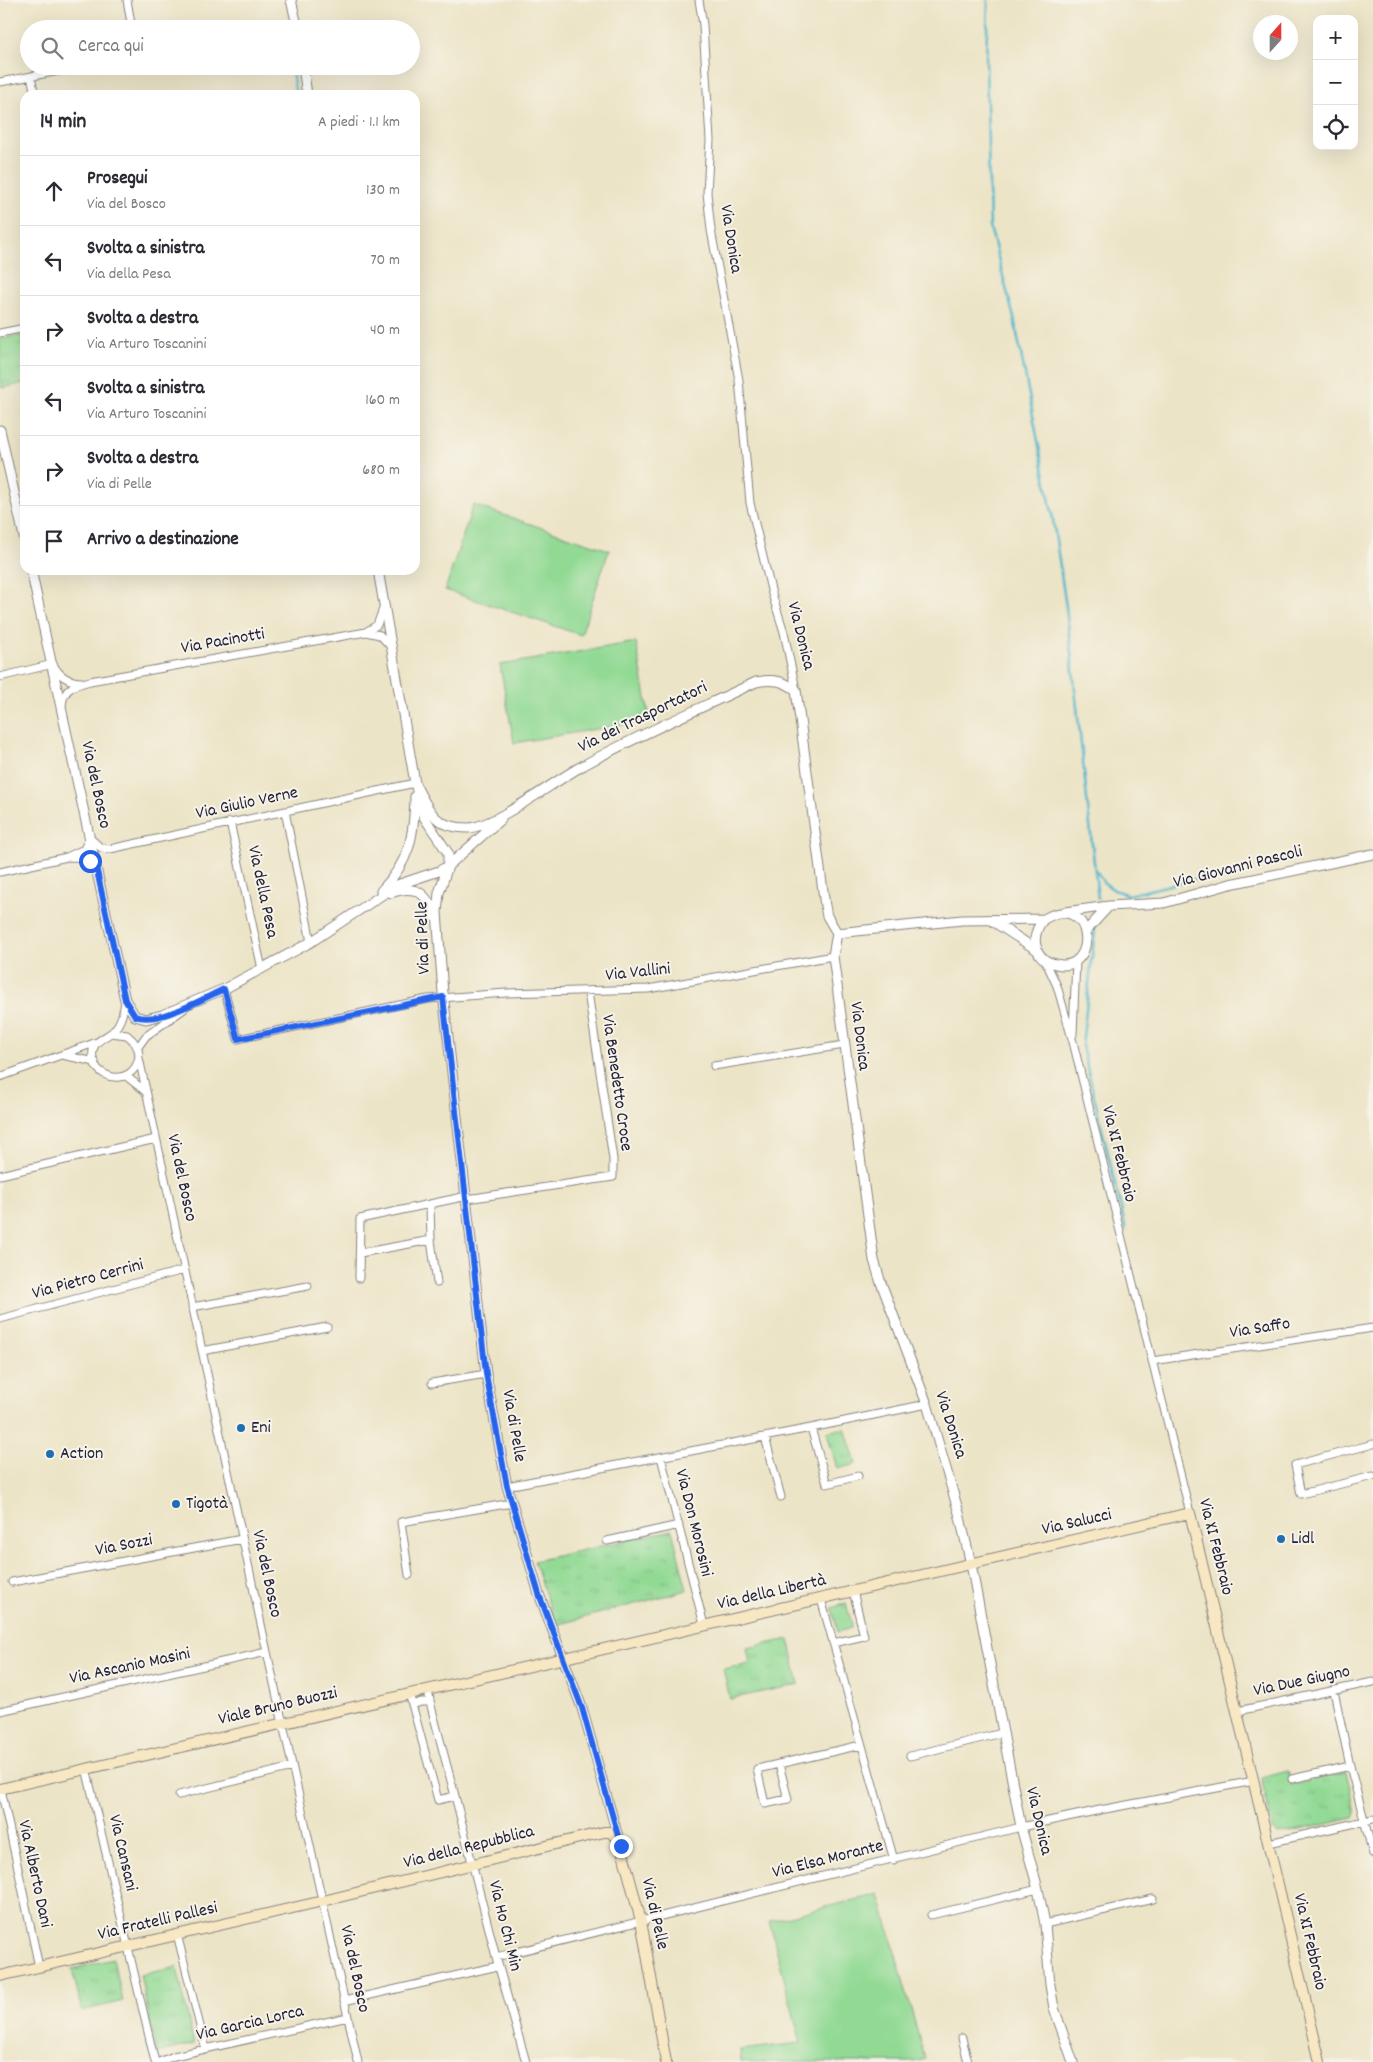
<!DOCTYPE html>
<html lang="it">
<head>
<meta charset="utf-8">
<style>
	body { margin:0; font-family:Dekko,sans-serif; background:#f7f7f7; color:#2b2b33 }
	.controls { position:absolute; right:15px; top:15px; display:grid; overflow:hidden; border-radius:10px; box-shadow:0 5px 20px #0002 }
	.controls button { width:45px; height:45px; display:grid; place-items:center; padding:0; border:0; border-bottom:1px solid #e1e1e2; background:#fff; color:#2b2b33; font:25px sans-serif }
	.compass { position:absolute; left:1253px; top:15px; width:45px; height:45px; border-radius:50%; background:#fff; box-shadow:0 5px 20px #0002; rotate:21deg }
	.stop { position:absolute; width:15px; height:15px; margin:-11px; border:4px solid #2563eb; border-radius:50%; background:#fff }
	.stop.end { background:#2563eb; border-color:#fff; box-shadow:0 1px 5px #0008 }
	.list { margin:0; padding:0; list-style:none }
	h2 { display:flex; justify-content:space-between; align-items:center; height:65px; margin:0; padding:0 20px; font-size:21px }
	h2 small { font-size:16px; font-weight:400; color:#7c7c81 }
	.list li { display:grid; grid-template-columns:32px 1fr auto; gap:15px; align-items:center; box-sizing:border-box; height:70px; padding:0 20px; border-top:1px solid #e1e1e2 }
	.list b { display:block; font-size:19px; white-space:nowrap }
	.list p { margin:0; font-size:16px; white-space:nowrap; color:#7c7c81 }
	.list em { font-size:16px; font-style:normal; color:#7c7c81 }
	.icon { flex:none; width:28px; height:28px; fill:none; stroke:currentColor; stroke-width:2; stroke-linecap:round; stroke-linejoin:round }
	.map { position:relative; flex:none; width:1373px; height:2062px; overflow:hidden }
	.search { position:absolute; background:#fff; box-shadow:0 5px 20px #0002; left:20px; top:20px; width:400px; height:55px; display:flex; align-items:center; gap:12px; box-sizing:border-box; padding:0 18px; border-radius:28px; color:#7c7c81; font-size:19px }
	.panel { position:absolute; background:#fff; box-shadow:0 5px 20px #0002; left:20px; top:90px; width:400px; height:485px; border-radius:15px }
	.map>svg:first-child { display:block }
</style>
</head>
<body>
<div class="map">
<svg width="1373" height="2062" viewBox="0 0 1373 2062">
	<defs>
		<pattern id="grass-tufts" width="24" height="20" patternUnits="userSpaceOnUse" patternTransform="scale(1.25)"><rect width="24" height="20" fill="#92da94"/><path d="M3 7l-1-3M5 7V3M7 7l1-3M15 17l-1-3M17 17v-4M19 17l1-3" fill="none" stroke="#7ebb80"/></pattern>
	</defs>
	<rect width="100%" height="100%" fill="#f7f3e8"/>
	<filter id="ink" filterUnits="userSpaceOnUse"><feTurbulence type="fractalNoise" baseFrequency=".02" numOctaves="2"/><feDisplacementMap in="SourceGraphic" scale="10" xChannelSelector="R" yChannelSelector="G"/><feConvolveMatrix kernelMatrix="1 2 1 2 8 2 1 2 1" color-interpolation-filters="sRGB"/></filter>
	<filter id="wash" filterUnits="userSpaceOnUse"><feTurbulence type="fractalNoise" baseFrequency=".0096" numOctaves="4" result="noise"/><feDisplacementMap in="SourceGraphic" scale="20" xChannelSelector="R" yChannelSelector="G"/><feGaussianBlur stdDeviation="1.12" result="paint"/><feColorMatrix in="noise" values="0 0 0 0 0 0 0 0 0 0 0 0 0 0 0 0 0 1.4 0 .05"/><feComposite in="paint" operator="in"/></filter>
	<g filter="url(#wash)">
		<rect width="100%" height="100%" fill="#ece4c6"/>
		<!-- grass -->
		<path fill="url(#grass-tufts)" stroke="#5a7e68" d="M 21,335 L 25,354 L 25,383 L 2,388 L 0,379 L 0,339 Z
			M 845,1428 L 856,1464 L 837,1469 L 827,1432 Z
			M 672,1530 L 687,1590 L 556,1625 L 534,1561 Z
			M 846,1603 L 852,1625 L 851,1628 L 838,1632 L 832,1608 Z
			M 789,1639 L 799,1684 L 730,1699 L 723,1669 L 750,1664 L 747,1648 Z
			M 1288,1771 L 1292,1785 L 1346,1772 L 1356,1813 L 1354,1818 L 1277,1835 L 1274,1832 L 1261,1778 Z
			M 113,1959 L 123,2001 L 82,2011 L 72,1969 Z
			M 177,1967 L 194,2044 L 157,2053 L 140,1975 Z"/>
		<!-- garden -->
		<path fill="#92da94" stroke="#5a7e68" d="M 473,505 L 609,550 L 581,635 L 445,590 Z
			M 636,642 L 650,720 L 514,743 L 500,665 Z
			M 879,1894 L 925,2059 L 914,2062 L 741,2062 L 740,2050 L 801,2043 L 769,1921 Z"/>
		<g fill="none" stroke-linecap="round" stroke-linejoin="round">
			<!-- stream -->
			<path stroke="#4db5cb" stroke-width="2.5" d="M 988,0 L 986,61 L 990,227 L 1014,318 L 1052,513 L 1066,607 L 1098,899
				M 291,66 L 296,95
				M 1354,863 L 1373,859
				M 1095,868 L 1103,882 L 1114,890 L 1128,895 L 1208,876
				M 1095,929 L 1082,1046 L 1126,1229"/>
		</g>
	</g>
	<g filter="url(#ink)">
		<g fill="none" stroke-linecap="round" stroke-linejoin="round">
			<!-- minor casing -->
			<g stroke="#878380" stroke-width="9">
				<path id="minor" d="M 127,0 L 132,29
					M 699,0 L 703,25 L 710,140 L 707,193 L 711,230 L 739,380 L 750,503 L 772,594 L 784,632 L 796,690
					M 290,29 L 298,27
					M 31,76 L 35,95
					M 0,82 L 86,66
					M 0,333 L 25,328
					M 367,631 L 377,625 L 383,609
					M 0,677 L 53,664 C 59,676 68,682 82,682
					M 62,706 C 63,688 74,685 90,681 L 366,632 L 380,635 L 390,646
					M 285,811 L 311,942
					M 230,822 L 262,969
					M 89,838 L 84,849 L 67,857 C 78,857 89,857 96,868
					M 90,838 L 101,848 L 110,849 L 415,783
					M 0,872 L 67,857
					M 1045,960 L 1057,986 L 1073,1042 L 1190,1513
					M 224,989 L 238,1039 L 428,999 L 506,993 L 648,989 L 833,956
					M 111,1033 L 127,1035 C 136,1042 141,1050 138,1061 C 131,1085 97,1081 93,1058 C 90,1039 107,1039 115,1029 C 122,1020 124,1011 125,1000
					M 1073,1034 L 1076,960
					M 138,1047 L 146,1036 L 184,1009
					M 62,1055 L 95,1062
					M 139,1058 L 267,1652 L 358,2062
					M 714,1066 L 844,1045
					M 126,1076 L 145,1091
					M 0,1077 L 97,1042
					M 0,1175 L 156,1139
					M 467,1199 L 613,1177 L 613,1159 L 588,992
					M 431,1240 L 437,1283
					M 360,1253 L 431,1240 L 430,1205
					M 359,1278 L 360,1219 L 467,1196
					M 192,1307 L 308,1286
					M 0,1319 L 184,1270
					M 202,1351 L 327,1327
					M 1152,1361 L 1373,1328
					M 432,1383 L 486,1374
					M 811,1428 L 827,1484 L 858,1476
					M 765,1437 L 781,1497
					M 1373,1444 L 1295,1465 L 1301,1494 L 1373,1476
					M 661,1457 L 704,1625
					M 507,1486 L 811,1428 L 927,1404
					M 607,1541 L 679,1525
					M 409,1575 L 401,1522 L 512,1503
					M 12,1582 L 242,1539
					M 821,1599 L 894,1860
					M 833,1643 L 864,1636 L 853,1591
					M 1334,1691 L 1350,1766 L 1373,1854
					M 409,1693 L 438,1800 L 455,1796 L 431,1706 L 428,1689
					M 412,1705 L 421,1702 L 430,1702
					M 0,1711 L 267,1652
					M 1238,1711 L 1373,1682
					M 910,1756 L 1002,1733
					M 779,1764 L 788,1799 L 765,1804 L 757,1769 L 861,1745
					M 86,1768 L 155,2062
					M 1292,1779 L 1350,1766
					M 1,1789 L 39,1967
					M 179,1795 L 292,1767
					M 455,1796 L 496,1957 L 526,2062
					M 1269,1843 L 1373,1819
					M 931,1915 L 1038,1889
					M 1045,1924 L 1153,1899
					M 177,1934 L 206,2050
					M 496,1957 L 1021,1827 L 1100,1810 L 1254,1781
					M 344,2001 L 498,1966
					M 962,2038 L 968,2062
					M 159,2062 L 174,2056 L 348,2017"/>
			</g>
			<!-- tertiary casing -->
			<g stroke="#878380" stroke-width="11">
				<path id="tertiary" d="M 291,0 L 298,29
					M 303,66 L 307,95
					M 0,430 L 25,541
					M 31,570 L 125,1000 L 135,1016 L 146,1019 L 162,1015 L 224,989 L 311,942 L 397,885 L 439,871 L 448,866 L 501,819
					M 378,570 L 415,783 L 424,817 L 448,853 L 448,866 L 439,893 L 437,912 L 443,993 L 486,1374 L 507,1486 L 539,1594 L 582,1708 L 620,1844
					M 416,786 C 429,811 435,828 468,828 C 495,827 557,779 584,765 C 640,734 699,709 756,682 C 772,679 783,680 796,690 L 825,906 L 827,916 L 837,933 L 833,956 L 874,1260 L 880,1280 L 927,1404 L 959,1513 L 971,1564 L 1021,1827 L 1038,1889 L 1045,1924 L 1050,1985 L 1054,2008 L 1073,2062
					M 381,891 C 410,861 414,837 415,796
					M 391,893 C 416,884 428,893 434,917
					M 1065,912 L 1109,906 L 1164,903 L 1230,884 L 1373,854
					M 991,920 L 1037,950
					M 1086,931 L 1109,906
					M 837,933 L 962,920 L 1044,919 C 1095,889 1101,979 1052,963 C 1032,957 1031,933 1044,919"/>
			</g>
			<!-- secondary casing -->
			<g stroke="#878380" stroke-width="12">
				<path id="secondary" d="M 0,1789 L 1190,1513 L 1320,2062
					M 621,1846 L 641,1921 L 666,2062
					M 0,1976 L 323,1901 L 604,1832 L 610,1832 L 620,1841"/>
			</g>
			<!-- minor -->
			<use href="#minor" stroke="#fff" stroke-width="7"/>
			<!-- tertiary -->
			<use href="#tertiary" stroke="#fff" stroke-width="9"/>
			<!-- secondary -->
			<use href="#secondary" stroke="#f7e8c3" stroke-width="10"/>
		</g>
	</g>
	<g fill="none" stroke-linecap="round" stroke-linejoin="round" filter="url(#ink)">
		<!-- route -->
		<path stroke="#2563eb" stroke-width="6" d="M 90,861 L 97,871 L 125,1000 L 135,1016 C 158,1025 202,999 224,989 L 238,1039 L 443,997 L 486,1374 L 507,1486 L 539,1594 L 582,1708 L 621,1846"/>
	</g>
	<!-- markers -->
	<g fill="#1f6fb2" stroke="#f7f3e8" stroke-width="2">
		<circle cx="241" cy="1428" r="5"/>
		<circle cx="50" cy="1454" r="5"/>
		<circle cx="176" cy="1504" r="5"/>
		<circle cx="1281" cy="1539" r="5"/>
	</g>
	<g text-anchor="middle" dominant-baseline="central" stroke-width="4" stroke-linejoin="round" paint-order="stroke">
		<!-- street labels -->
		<g font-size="18" fill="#22223b" stroke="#f7f3e8">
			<text transform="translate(730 239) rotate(81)">Via Donica</text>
			<text transform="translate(800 636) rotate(76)">Via Donica</text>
			<text transform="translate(223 642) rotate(-10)">Via Pacinotti</text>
			<text transform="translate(643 718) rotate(-26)">Via dei Trasportatori</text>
			<text transform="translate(95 785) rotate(78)">Via del Bosco</text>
			<text transform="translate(247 804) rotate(-12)">Via Giulio Verne</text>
			<text transform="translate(1238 868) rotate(-14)">Via Giovanni Pascoli</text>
			<text transform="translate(262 892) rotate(78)">Via della Pesa</text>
			<text transform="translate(424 938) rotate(-92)">Via di Pelle</text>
			<text transform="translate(638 973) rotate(-6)">Via Vallini</text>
			<text transform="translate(859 1036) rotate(83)">Via Donica</text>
			<text transform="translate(616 1083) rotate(82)">Via Benedetto Croce</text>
			<text transform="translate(1118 1154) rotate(76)">Via XI Febbraio</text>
			<text transform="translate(181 1178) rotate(78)">Via del Bosco</text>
			<text transform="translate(88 1280) rotate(-15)">Via Pietro Cerrini</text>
			<text transform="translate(1260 1329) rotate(-9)">Via Saffo</text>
			<text transform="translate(950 1425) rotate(72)">Via Donica</text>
			<text transform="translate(513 1426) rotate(80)">Via di Pelle</text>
			<text transform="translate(693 1523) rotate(76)">Via Don Morosini</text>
			<text transform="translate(1077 1523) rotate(-13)">Via Salucci</text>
			<text transform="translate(124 1546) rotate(-11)">Via Sozzi</text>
			<text transform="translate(1215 1547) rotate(76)">Via XI Febbraio</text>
			<text transform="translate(266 1574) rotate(78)">Via del Bosco</text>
			<text transform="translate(772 1593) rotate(-13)">Via della Libertà</text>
			<text transform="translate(130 1667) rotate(-12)">Via Ascanio Masini</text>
			<text transform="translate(1302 1682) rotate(-12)">Via Due Giugno</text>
			<text transform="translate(278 1707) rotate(-13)">Viale Bruno Buozzi</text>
			<text transform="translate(1038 1821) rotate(77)">Via Donica</text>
			<text transform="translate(469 1848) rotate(-14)">Via della Repubblica</text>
			<text transform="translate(122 1853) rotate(77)">Via Cansani</text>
			<text transform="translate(828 1860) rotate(-14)">Via Elsa Morante</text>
			<text transform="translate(34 1874) rotate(78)">Via Alberto Dani</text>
			<text transform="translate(654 1914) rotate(77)">Via di Pelle</text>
			<text transform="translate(158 1922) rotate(-13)">Via Fratelli Pallesi</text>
			<text transform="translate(504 1926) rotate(76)">Via Ho Chi Min</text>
			<text transform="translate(1309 1942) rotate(77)">Via XI Febbraio</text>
			<text transform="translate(354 1969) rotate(78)">Via del Bosco</text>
			<text transform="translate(250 2024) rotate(-13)">Via Garcia Lorca</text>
		</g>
		<!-- poi labels -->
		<g font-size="18" fill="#22223b" stroke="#f7f3e8" text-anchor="start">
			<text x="251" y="1428">Eni</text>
			<text x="60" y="1454">Action</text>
			<text x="186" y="1504">Tigotà</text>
			<text x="1291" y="1539">Lidl</text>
		</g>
	</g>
</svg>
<div class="controls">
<button>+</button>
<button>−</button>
<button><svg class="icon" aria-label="locate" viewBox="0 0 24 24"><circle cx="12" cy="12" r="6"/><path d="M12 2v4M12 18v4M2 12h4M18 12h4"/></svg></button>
</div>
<svg class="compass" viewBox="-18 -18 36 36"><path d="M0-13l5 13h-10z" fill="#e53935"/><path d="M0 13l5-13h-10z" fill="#7c7c81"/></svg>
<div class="stop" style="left:90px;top:861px"></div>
<div class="stop end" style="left:621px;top:1846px"></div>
<div class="search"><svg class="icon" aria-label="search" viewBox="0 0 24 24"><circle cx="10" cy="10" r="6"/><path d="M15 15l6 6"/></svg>Cerca qui</div>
<section class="panel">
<h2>14 min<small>A piedi · 1.1 km</small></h2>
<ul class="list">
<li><svg class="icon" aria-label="ahead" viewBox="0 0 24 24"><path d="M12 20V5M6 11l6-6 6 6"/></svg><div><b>Prosegui</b><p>Via del Bosco</p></div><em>130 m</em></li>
<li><svg class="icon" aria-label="left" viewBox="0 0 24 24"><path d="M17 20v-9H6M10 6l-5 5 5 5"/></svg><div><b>Svolta a sinistra</b><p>Via della Pesa</p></div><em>70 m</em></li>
<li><svg class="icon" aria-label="right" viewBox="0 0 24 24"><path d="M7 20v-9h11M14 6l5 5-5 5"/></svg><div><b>Svolta a destra</b><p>Via Arturo Toscanini</p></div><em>40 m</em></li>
<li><svg class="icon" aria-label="left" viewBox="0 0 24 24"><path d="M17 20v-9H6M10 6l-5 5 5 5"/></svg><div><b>Svolta a sinistra</b><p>Via Arturo Toscanini</p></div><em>160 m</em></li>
<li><svg class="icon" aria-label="right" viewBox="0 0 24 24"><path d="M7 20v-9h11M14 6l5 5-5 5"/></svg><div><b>Svolta a destra</b><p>Via di Pelle</p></div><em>680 m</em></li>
<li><svg class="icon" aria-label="arrive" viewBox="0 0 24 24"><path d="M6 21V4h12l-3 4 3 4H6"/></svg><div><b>Arrivo a destinazione</b></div></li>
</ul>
</section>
</div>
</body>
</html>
